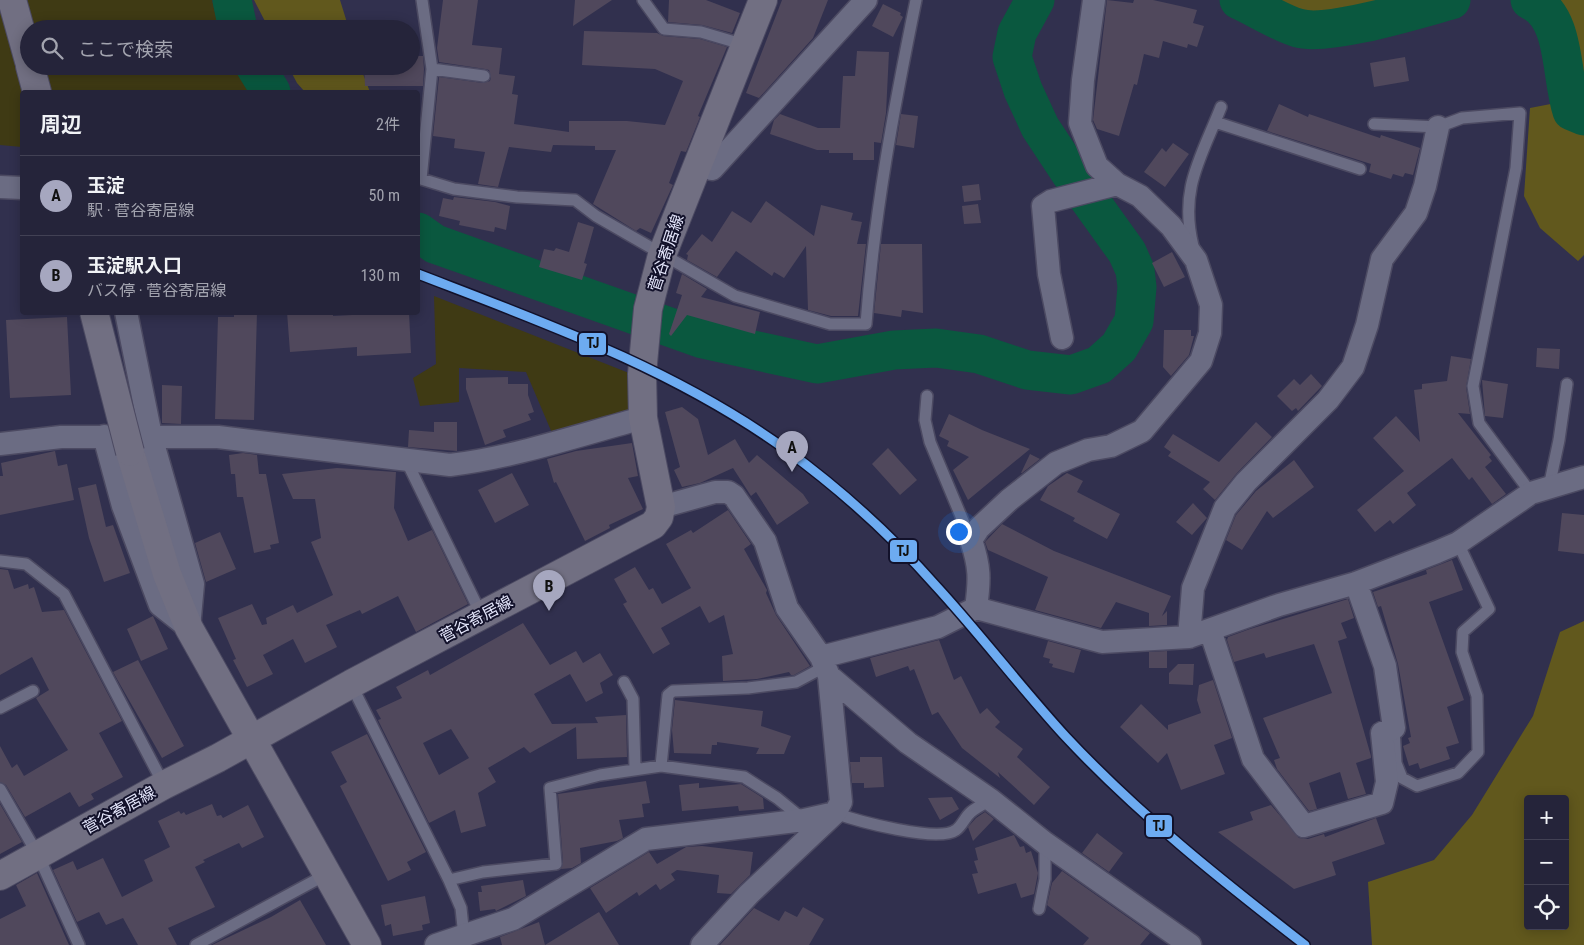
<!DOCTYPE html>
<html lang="ja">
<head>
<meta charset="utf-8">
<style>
	body { margin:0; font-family:"Roboto Condensed","Noto Sans JP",sans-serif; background:#313045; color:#f1f3f6 }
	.controls { position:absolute; right:15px; bottom:15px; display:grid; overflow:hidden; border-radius:5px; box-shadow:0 2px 12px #0003 }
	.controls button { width:45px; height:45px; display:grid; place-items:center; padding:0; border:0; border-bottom:1px solid #424154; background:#25243a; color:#f1f3f6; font:25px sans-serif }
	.you { position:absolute; left:958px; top:531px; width:18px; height:18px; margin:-12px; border:4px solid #fff; border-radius:50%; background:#1a73e8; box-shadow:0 0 0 8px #1a73e833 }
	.badge { display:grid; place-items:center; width:32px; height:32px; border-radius:50%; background:#a6a7bf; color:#111; font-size:16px; font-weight:700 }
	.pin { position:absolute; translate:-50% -41px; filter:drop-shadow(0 1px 2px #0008) }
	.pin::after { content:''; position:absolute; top:26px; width:18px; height:15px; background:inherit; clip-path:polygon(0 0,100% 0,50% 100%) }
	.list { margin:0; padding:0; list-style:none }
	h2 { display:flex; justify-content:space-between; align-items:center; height:65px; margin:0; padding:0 20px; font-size:21px }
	h2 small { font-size:16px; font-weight:400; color:#a3a4af }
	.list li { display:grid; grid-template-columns:32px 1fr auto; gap:15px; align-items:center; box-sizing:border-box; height:80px; padding:0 20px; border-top:1px solid #424154 }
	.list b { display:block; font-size:19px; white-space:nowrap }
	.list p { margin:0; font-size:16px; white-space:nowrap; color:#a3a4af }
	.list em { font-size:16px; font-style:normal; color:#a3a4af }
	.icon { flex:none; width:28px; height:28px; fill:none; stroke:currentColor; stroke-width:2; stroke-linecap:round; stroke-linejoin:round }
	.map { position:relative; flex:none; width:1584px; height:945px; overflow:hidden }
	.search { position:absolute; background:#25243a; box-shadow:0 2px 12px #0003; left:20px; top:20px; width:400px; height:55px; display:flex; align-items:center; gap:12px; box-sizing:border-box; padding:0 18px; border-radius:28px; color:#a3a4af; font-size:19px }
	.panel { position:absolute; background:#25243a; box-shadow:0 2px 12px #0003; left:20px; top:90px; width:400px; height:225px; border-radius:5px }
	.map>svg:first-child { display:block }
</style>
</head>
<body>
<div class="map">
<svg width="1584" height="945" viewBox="0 0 1584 945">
	<rect width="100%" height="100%" fill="#31304e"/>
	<!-- green -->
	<path fill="#3f3a14" d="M 28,0 L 212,0 L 219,29 L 29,29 L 29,66 L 236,66 L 255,92 L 22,92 L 22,147 L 0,145 L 0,12 Z
		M 434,296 L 629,373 L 631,411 L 552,433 L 526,372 L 459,368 L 459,402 L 420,406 L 413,378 L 436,364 Z"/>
	<!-- forest -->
	<path fill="#61581d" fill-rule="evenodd" d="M 254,0 L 340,0 L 349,29 L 269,29 Z
		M 1252,0 L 1405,0 C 1342,20 1314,38 1252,0 Z
		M 1546,0 L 1584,0 L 1584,255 L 1578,261 L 1540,228 L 1524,196 L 1530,108 L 1561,102 C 1564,88 1568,74 1570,60 C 1571,46 1559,7 1546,0 Z
		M 288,66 L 360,66 L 370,92 L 305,92 L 297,83 Z
		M 1584,621 L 1584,945 L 1372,945 L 1368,882 L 1434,860 L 1472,815 L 1533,716 L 1560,632 ZM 1528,799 L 1565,799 L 1565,926 L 1528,926 Z"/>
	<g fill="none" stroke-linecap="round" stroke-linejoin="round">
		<!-- river -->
		<path stroke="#0a583f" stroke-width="39" d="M 232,0 L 238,29
			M 1239,0 C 1255,7 1282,24 1298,28 C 1328,37 1418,9 1451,0
			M 1530,0 C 1567,17 1560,75 1572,111 L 1584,116
			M 255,66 L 271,92
			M 418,232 L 435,244 L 703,339 L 817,364 L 894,350 L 936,348 L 979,354 L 1027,370 L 1071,375 L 1099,365 L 1119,347 L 1134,321 L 1137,287 L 1135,270 L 1127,252 L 1071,174 L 1040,127 L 1023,90 L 1012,57 L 1017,33 L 1035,0"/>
	</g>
	<!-- building -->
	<path fill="#50485c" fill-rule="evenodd" d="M 443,0 L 478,0 L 472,45 L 502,48 L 499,74 L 515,76 L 512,94 L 518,95 L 514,124 L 569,132 L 569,121 L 627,121 L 665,125 L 683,81 L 655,69 L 582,65 L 584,31 L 657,33 L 663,36 L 700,39 L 727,47 L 698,116 L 700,117 L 686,152 L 681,151 L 669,183 L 673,185 L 651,233 L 640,228 L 636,231 L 593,204 L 616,150 L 595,150 L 595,146 L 553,145 L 551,152 L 509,147 L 498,187 L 478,184 L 485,152 L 454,148 L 455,139 L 433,136 L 439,77 L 483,83 L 490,81 L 491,77 L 489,70 L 485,69 L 439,62 L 437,48 Z
		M 575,0 L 612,0 L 573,26 Z
		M 669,0 L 706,0 L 740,13 L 732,33 L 702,25 L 668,22 Z
		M 782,0 L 828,0 L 813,38 L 759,98 L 746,93 Z
		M 1107,0 L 1133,3 L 1134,0 L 1153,0 L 1180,6 L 1197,10 L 1193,23 L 1204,26 L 1197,47 L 1188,44 L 1187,48 L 1163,41 L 1159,58 L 1144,54 L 1137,85 L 1134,84 L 1119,136 L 1097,129 L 1093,120 Z
		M 883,4 L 901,13 L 900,15 L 903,17 L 893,37 L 872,26 Z
		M 857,51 L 889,52 L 886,113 L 881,143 L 874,142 L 874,160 L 853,160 L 853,153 L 829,153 L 829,150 L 817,150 L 770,134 L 774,120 L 780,114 L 818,128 L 840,128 L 843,76 L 855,76 Z
		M 411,56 L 423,56 L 424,69 L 423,86 L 365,86 L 364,66 L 411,66 Z
		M 1405,57 L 1409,81 L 1374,87 L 1370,63 Z
		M 1279,104 L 1308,117 L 1309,114 L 1380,138 L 1381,135 L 1420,148 L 1413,175 L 1405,173 L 1403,177 L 1393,174 L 1391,179 L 1369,172 L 1371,164 L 1267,131 Z
		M 901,114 L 918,116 L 914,148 L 896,145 Z
		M 1173,143 L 1189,154 L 1165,187 L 1144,172 L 1162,148 L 1166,152 Z
		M 979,184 L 981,200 L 964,202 L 962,186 Z
		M 454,197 L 495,202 L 510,206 L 506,230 L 495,227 L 494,232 L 459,225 L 460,221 L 439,216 L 443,198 L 453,200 Z
		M 766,201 L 814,236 L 821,205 L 853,213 L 851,220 L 862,222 L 857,244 L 866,244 L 858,316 L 831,316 L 808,310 L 806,246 L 784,278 L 774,272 L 772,276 L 736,251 L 717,277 L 687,260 L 688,255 L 686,254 L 702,234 L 712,242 L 732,211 L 751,223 Z
		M 978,204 L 981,223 L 964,224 L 962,206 Z
		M 578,222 L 594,227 L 584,263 L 587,264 L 582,280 L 539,267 L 544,249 L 554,251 L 556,248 L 569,252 Z
		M 881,244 L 922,244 L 923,313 L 902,310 L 901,317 L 874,313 Z
		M 1172,252 L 1185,277 L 1164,287 L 1152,263 Z
		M 682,274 L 707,289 L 701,297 L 760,312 L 755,334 L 687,315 L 671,336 L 669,334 L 682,295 L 676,293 Z
		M 234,312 L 257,312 L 254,420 L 215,419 L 218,317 L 234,317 Z
		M 287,312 L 333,312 L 333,316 L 409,312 L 411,353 L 357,356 L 357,347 L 290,352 Z
		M 67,317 L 71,395 L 10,398 L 6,320 Z
		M 1164,330 L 1191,330 L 1191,336 L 1194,336 L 1189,355 L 1171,376 L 1163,367 Z
		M 1537,348 L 1560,349 L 1559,369 L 1536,367 Z
		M 1451,356 L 1471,359 L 1466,387 L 1470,414 L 1458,413 L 1491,455 L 1489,457 L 1492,461 L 1485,467 L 1506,494 L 1492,504 L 1472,477 L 1469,480 L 1452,458 L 1407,493 L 1416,505 L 1393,524 L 1390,520 L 1375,532 L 1357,510 L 1404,471 L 1373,438 L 1396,416 L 1420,442 L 1414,390 L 1422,389 L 1422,384 L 1447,381 Z
		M 1311,374 L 1322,386 L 1298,411 L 1296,408 L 1292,411 L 1277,396 L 1294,379 L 1300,385 Z
		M 508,377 L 508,384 L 528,384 L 528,395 L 534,412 L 528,414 L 531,420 L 503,430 L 506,437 L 485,445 L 466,389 L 466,378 Z
		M 1482,380 L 1508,384 L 1503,418 L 1485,416 Z
		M 162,385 L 182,386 L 181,424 L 162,423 Z
		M 682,407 L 698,419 L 708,455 L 735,439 L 749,463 L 757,455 L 803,494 L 809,503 L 777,525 L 756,492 L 751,496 L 733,468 L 700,483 L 682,487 L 674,470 L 680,467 L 665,412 Z
		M 949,414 L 982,430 L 1030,449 L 968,500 L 953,470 L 969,457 L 947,446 L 949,441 L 939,436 Z
		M 434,422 L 457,422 L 457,451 L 408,447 L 409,430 L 434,432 Z
		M 1256,422 L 1272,437 L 1237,473 L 1215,500 L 1203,489 L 1210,482 L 1168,456 L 1171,452 L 1164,447 L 1173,434 L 1219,462 Z
		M 632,443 L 638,476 L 628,478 L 643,509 L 609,525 L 610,528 L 585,541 L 556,482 L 554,483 L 547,459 L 576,451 Z
		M 888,448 L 917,480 L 900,495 L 872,464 Z
		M 55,451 L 58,466 L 67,464 L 74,500 L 0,515 L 0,476 L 3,476 L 1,463 Z
		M 243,453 L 257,455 L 259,474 L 266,474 L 279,543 L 270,545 L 271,549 L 254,553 L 243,497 L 237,497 L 235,474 L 231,474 L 229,455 Z
		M 1030,454 L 1040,459 L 1022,473 L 1021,473 Z
		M 1294,460 L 1314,487 L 1273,518 L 1267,511 L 1242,550 L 1226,540 L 1236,515 L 1256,491 Z
		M 337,468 L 396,472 L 394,508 L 408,541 L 432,530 L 468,604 L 416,632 L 398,596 L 362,614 L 360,610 L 326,625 L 337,647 L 305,663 L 293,639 L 263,655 L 273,674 L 247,687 L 233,660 L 236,659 L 218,618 L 252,604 L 262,625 L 267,624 L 266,618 L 293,605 L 297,613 L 333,595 L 311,542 L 321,538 L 315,499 L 293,499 L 282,474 Z
		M 512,473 L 529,505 L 495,523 L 478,490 Z
		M 1067,473 L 1083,481 L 1077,492 L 1120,514 L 1107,539 L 1073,521 L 1075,518 L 1040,500 L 1048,486 Z
		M 96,484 L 106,527 L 113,525 L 130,573 L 104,582 L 89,538 L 78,488 Z
		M 1193,503 L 1207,518 L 1192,535 L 1176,522 Z
		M 728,510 L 751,544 L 744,549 L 767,590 L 766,593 L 776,615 L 810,666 L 794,675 L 791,675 L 789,672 L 757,679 L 723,681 L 722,656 L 733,654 L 724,615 L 709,623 L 700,606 L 661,628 L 670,644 L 653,654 L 623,604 L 627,602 L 614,579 L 635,567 L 649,590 L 653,588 L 662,604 L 691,588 L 666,544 L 691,530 L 693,533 Z
		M 1562,513 L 1584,515 L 1584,554 L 1558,551 Z
		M 1002,524 L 1054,551 L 1171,596 L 1162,616 L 1167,611 L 1167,625 L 1149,626 L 1149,613 L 1116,602 L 1101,628 L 1035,610 L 1048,577 L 988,550 L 985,542 Z
		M 220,532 L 236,569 L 206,582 L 195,543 Z
		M 1452,560 L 1463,590 L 1429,602 L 1464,700 L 1447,707 L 1459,743 L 1446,747 L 1450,759 L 1420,769 L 1418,763 L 1409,766 L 1403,746 L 1410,743 L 1408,738 L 1411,737 L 1398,664 L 1381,606 L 1378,607 L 1373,592 L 1427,574 L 1426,570 Z
		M 0,569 L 8,570 L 14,589 L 28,584 L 29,589 L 34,587 L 42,612 L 64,610 L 122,721 L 99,733 L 123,777 L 91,794 L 94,799 L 79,807 L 70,792 L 25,817 L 6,785 L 0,782 L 0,746 L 12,768 L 17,764 L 24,776 L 68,750 L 36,698 L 49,690 L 32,657 L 0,675 Z
		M 1348,599 L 1354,618 L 1341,623 L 1347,638 L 1338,641 L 1371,756 L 1371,758 L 1356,763 L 1366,794 L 1348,799 L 1340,772 L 1309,783 L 1317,809 L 1309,811 L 1277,769 L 1274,760 L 1280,758 L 1263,718 L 1332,693 L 1314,644 L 1266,658 L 1264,653 L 1234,662 L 1227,640 L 1228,637 L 1250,629 Z
		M 153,616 L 168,649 L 141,661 L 127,629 Z
		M 523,623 L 550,665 L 576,651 L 583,663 L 600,653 L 613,675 L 600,683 L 603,693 L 586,702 L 570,674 L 534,694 L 552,724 L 598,723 L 595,717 L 626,715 L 627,757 L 577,759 L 576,727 L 530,753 L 524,747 L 488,768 L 496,782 L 478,793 L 486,826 L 461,833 L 455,810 L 429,823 L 378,720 L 381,719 L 376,710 L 402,698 L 396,687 L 428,670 L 430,675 ZM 451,729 L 469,758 L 439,775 L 423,743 Z
		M 939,640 L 954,680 L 961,676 L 980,714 L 987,708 L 1000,722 L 995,727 L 1023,749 L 1017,757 L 1050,787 L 1034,805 L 998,772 L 1000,778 L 962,748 L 938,712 L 932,715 L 914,669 L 910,671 L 908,666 L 876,677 L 870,658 Z
		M 1048,641 L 1081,650 L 1074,673 L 1052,667 L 1053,664 L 1049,663 L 1050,659 L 1043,657 Z
		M 1167,651 L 1167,668 L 1149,668 L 1149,652 Z
		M 138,660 L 184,746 L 162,758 L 113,672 Z
		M 1178,664 L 1194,664 L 1193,685 L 1169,684 L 1169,673 Z
		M 1213,680 L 1232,738 L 1214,745 L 1225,774 L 1181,790 L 1167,753 L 1158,763 L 1120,727 L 1141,704 L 1168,730 L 1168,725 L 1201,713 L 1197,700 L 1199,685 Z
		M 675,700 L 763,711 L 761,726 L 791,736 L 784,754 L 756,754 L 759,748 L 717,742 L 717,745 L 712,745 L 711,754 L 674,753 L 672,730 Z
		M 367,734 L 426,852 L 407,862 L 411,870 L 388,881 L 340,786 L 347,782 L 331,752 Z
		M 860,757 L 882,757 L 884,787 L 864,788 L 864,783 L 852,783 L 850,762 L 860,762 Z
		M 646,781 L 650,803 L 642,804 L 644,817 L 619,820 L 623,838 L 617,841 L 580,848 L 581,863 L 572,868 L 561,869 L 563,863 L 558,794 Z
		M 699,783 L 699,788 L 741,784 L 763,798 L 764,809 L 739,811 L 738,806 L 682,811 L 679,785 Z
		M 952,797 L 959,809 L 940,820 L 928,798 Z
		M 0,804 L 22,842 L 0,854 Z
		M 212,804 L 217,816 L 221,815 L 223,818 L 248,805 L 264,837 L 242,848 L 239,843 L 203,860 L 205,862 L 195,867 L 215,907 L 168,928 L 177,945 L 138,945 L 123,918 L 106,925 L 99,912 L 77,922 L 53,870 L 73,861 L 77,870 L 103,858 L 122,897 L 153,881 L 144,860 L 170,847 L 158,821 L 179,811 L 181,814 L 184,812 L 186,815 Z
		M 1271,805 L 1299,838 L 1308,839 L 1324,834 L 1325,837 L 1376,818 L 1385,844 L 1332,862 L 1336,875 L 1294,889 L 1218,832 L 1253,820 L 1250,812 Z
		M 985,812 L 994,819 L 973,841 L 968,827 L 976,818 Z
		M 1097,833 L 1123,853 L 1109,872 L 1082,853 Z
		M 1014,835 L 1020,847 L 1024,846 L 1026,853 L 1031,851 L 1038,873 L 1034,894 L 1021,898 L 1016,883 L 978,894 L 972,874 L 978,873 L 974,861 L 978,860 L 975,848 Z
		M 702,846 L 753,852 L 750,875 L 731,894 L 717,893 L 719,875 L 677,870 L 671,874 L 675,880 L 660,890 L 656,884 L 639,896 L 637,892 L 606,913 L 590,888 L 649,852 L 657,864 L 686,847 Z
		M 1062,871 L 1150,933 L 1140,945 L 1083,945 L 1089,938 L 1047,905 L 1052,883 Z
		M 37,873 L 69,945 L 0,945 L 0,919 L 26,906 L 16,885 Z
		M 523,880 L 526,896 L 496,911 L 495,909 L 480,911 L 478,892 L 482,892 L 481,886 Z
		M 425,896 L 430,923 L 422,925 L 423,930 L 393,936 L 391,924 L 385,926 L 381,905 Z
		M 300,900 L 326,945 L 212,945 L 271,917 Z
		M 803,907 L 824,919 L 809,945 L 720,945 L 754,908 L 779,921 L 785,911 L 797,917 Z
		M 599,912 L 619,945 L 502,945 L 500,937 L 539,922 L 545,945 Z"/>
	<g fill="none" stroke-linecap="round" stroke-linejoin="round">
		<!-- lane casing -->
		<g stroke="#4c4a62" stroke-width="14">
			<path id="lane" d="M 422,0 L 432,69 L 421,179 L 454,189 L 517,197 L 575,200 L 596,216 L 735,296 L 830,324 L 866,324 C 874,214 894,107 916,0
				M 643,0 L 664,29 L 701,32 L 745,45
				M 432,69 L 484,76
				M 1215,122 L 1360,169
				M 1374,124 L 1438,127 L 1462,118 L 1520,113 L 1516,168 L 1473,386 L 1479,423 L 1531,493
				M 1193,246 C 1179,189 1201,158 1221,107
				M 927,396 L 925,420 L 930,442 L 971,540
				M 407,462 L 482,616
				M 1549,487 L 1559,440 L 1567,384
				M 0,561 L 26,564 L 64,594 L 164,785
				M 624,682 L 633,699 L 635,768
				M 351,684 L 449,880 L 461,908 L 464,937
				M 0,708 L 33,691
				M 1394,728 L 1396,763 L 1402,778 L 1417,786 L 1458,773 L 1478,752 L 1477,696 L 1462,652 L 1463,632 L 1489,609 L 1458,543
				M 661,766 L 668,695 L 673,691 L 748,688 L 796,682 L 826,666
				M 0,789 L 38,855 L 79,945
				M 835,813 C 857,821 938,843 956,830 C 962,826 965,817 971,812 C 977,807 984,804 991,800
				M 449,880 L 483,872 L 556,864 L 550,788 L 600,775 L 661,766 L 744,777 L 777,798 L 804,820
				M 1039,909 L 1045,879 L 1045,843
				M 196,945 L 327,874"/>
		</g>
		<!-- street casing -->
		<g stroke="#4c4a62" stroke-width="25">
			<path id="street" d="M 700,161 L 712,169 L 866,0
				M 0,187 L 22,188
				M 126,312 L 151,436 L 193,584 L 189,628
				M 1062,338 L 1049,274 L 1043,206 L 1051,201 L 1117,184
				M 104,436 L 123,506 L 160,605 L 189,628
				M 0,444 L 61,437 L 218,437 L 450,465 C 516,457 579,435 643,418
				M 661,507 L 715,492 L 728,492 L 734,496 L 765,541 L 787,608 L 821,657 L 829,676 L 841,802 L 835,813 L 749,894 L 702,945
				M 976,608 C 980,579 980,567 971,540 L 979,528 L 1009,500 L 1056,463 L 1088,450 L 1111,446 L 1142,431 L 1201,361 L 1210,333 L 1211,305 L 1196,260 L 1171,226 L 1140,196 L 1117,184 L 1097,166 L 1080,123 L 1083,80 L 1094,0
				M 1210,630 L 1253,759 L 1304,826 L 1382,803 L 1387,782 L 1382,733 L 1394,728 L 1385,666 L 1356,583
				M 1189,637 L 1193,588 L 1225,508 L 1246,482 L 1328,400 L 1353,367 L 1367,325 L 1382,259 L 1416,213 L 1425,186 L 1438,127
				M 821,657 L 938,627 L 976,608 L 1102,642 L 1189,637 L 1279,605 L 1356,583 L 1437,552 L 1458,543 L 1531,493 L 1584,477
				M 829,676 L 908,743 L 991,800 L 1045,843 L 1190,945
				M 436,945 L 513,919 L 646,839 L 804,820 L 835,813"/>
		</g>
		<!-- secondary casing -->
		<g stroke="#4c4a62" stroke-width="30">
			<path id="secondary" d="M 12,0 L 29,61
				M 30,66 L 37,92
				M 130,452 L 167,574 L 189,628 L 367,945
				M 0,876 L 164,785 L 218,758 L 351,684 L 653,525 L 659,517 L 661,507 L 643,418 L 642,374 L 648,309 L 662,255 L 763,0"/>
		</g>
		<!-- lane -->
		<use href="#lane" stroke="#6b6c83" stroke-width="11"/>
		<!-- street -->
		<use href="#street" stroke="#6b6c83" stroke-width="22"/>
		<!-- secondary -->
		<use href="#secondary" stroke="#716f82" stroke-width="28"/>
		<!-- secondary-bridge casing -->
		<g stroke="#4c4a62" stroke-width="30" stroke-linecap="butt">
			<path id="secondary-bridge" d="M 94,312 L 130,452"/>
		</g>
		<!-- secondary-bridge -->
		<use href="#secondary-bridge" stroke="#716f82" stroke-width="28"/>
		<!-- rail-1 casing -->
		<g stroke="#12112a" stroke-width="12">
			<path id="rail-1" d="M 418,274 C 545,323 674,369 785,449 C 840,489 891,535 936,586 C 981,635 1021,688 1066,737 C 1138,814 1221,880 1305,945"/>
		</g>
		<!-- rail-1 -->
		<use href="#rail-1" stroke="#6dabf1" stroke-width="9"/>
	</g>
	<g text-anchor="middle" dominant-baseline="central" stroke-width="4" stroke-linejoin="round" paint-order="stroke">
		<!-- street labels -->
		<g font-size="16" fill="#e5e7fc" stroke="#12112a">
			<text transform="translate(666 253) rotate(-72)">菅谷寄居線</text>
			<text transform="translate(476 619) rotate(-28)">菅谷寄居線</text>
			<text transform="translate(119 810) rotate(-29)">菅谷寄居線</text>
		</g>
	</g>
	<g stroke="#12112a" stroke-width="2">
		<rect x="578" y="332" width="29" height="24" rx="5" fill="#6dabf1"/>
		<rect x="889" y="539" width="29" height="24" rx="5" fill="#6dabf1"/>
		<rect x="1145" y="814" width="28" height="24" rx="5" fill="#6dabf1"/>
	</g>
	<g font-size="14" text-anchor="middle" font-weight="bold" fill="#111">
		<text x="593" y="348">TJ</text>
		<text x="903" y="556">TJ</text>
		<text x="1159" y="831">TJ</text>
	</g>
</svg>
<div class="controls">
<button>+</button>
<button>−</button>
<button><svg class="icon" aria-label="locate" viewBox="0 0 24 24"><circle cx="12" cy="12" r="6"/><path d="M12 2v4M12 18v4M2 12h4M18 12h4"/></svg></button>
</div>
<div class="you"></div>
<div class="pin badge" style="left:792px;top:472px">A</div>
<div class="pin badge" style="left:549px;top:611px">B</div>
<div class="search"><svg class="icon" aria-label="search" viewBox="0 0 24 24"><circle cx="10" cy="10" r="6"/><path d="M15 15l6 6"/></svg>ここで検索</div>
<section class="panel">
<h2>周辺<small>2件</small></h2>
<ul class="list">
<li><span class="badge">A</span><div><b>玉淀</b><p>駅 · 菅谷寄居線</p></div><em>50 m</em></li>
<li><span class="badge">B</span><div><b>玉淀駅入口</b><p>バス停 · 菅谷寄居線</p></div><em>130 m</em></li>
</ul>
</section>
</div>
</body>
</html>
